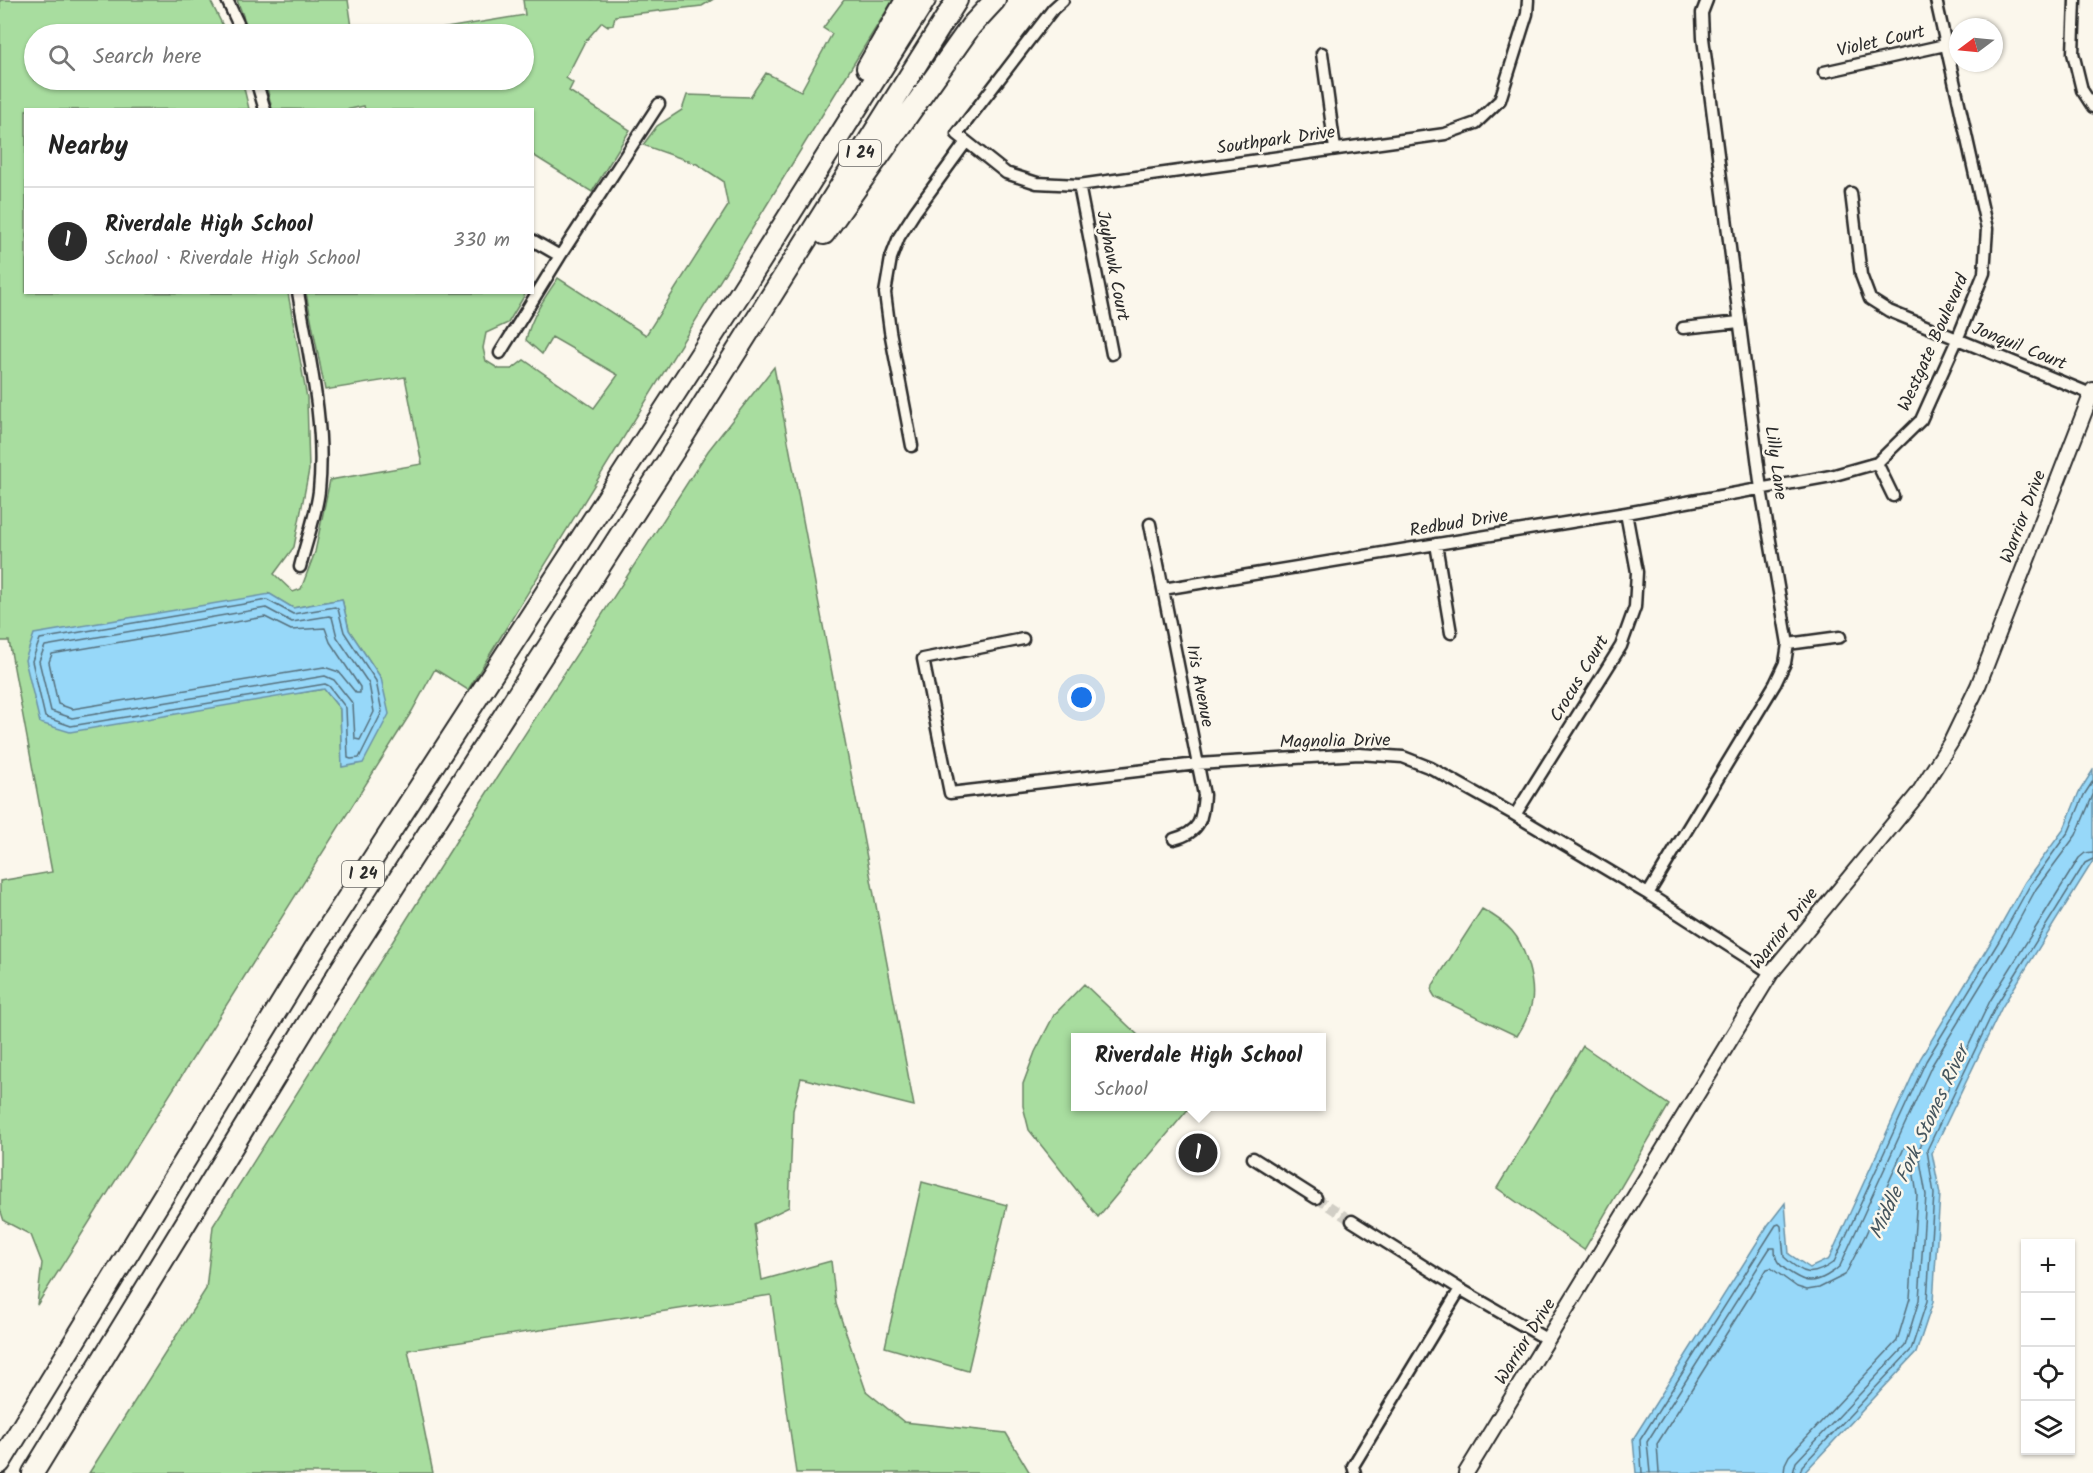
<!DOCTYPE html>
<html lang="en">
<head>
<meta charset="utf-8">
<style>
	body { margin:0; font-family:Kalam,sans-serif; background:#f6f6f6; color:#222 }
	.controls { position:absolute; right:18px; bottom:18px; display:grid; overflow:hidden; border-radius:0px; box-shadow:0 2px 4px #0004 }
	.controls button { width:54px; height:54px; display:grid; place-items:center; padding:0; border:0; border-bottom:2px solid #e0e0e0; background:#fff; color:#222; font:30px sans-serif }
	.compass { position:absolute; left:1949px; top:18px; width:54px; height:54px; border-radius:50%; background:#fff; box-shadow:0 2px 4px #0004; rotate:254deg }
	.you { position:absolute; left:1082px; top:698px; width:21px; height:21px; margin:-15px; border:4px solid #fff; border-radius:50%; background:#1a73e8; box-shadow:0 0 0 9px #1a73e833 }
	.badge { display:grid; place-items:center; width:39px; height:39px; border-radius:50%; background:#2b2b2b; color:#fff; font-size:20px; font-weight:700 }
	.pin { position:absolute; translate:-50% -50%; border:3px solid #fff; box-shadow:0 2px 6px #0006 }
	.popup { position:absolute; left:1071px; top:1033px; width:255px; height:78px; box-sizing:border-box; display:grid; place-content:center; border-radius:0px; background:#fff; filter:drop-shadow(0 2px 4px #0005); font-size:20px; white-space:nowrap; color:#767676 }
	.popup b { font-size:22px; color:#222 }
	.popup::after { content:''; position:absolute; left:50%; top:100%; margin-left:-12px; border:12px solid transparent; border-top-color:#fff }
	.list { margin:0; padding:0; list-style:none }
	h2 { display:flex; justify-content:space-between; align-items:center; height:78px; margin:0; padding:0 24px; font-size:26px }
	h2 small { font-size:20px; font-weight:400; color:#767676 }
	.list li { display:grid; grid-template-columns:39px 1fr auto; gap:18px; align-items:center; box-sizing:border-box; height:108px; padding:0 24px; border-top:2px solid #e0e0e0 }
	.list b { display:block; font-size:22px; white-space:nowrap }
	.list p { margin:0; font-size:20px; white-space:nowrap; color:#767676 }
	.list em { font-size:20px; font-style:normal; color:#767676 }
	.icon { flex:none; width:33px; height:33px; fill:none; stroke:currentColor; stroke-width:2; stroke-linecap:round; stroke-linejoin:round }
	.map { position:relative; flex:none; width:2093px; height:1473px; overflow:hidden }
	.search { position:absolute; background:#fff; box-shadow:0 2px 4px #0004; left:24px; top:24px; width:510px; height:66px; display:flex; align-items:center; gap:15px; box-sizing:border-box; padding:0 21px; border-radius:33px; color:#767676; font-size:22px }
	.panel { position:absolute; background:#fff; box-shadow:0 2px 4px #0004; left:24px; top:108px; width:510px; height:186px; border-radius:0px }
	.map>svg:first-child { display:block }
</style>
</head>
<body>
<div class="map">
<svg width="2093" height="1473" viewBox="0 0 2093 1473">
	<rect width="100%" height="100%" fill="#fbf7ec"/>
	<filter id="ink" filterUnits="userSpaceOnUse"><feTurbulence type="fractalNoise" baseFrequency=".0167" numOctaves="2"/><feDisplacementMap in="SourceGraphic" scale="12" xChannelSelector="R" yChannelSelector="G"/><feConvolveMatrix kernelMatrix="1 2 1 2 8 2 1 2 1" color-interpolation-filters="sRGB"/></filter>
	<g filter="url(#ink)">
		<!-- green -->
		<path fill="#a8dd9f" stroke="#6a8465" stroke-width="1.5" fill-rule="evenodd" d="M 0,0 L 210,0 L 227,34 L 34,34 L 34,80 L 242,80 L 249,109 L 26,110 L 26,292 L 288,293 L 307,398 L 309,470 L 294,547 L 274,574 L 293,592 L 301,589 L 315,552 L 330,480 L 422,464 L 405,377 L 325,390 L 306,293 L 526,293 L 508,323 L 486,333 L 483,348 L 486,361 L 499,369 L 512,369 L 524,360 L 594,408 L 618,375 L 552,337 L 542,354 L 526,340 C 531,317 545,297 558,278 L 646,335 L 728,206 L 723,181 L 697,164 L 643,145 L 657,126 L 682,110 L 687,95 L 750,97 L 766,73 L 801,91 L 832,34 L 823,28 L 844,0 L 893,0 L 468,690 L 435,669 L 412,711 L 37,1305 L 42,1263 L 31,1235 L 4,1221 L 0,1209 L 0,881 L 52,872 L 9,641 L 0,641 ZM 269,594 L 293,608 L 342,599 L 349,630 L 381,678 L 342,767 L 340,709 L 324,689 L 300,693 Z
			M 237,0 L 348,0 L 353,34 L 250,34 Z
			M 523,0 L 712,0 L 702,6 L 615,16 L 613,25 L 608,26 L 602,22 L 584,43 L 566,78 L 573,83 L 569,91 L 630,130 L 592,192 L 533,155 L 532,110 L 365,110 L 364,106 L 346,110 L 272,109 L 265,80 L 524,80 L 524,34 L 410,34 L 525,15 Z
			M 774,367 L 914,1106 L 801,1078 L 793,1110 L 789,1207 L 754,1224 L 762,1280 L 831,1261 L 836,1304 L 866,1391 L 904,1422 L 1006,1433 L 1030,1473 L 796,1473 L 771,1295 L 408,1350 L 433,1473 L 89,1473 L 206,1289 L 213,1226 L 470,819 L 708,451 Z
			M 1482,909 C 1493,915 1504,922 1512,931 C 1525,945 1535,983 1532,1001 C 1530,1013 1524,1025 1517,1036 L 1435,997 L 1432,992 L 1433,985 Z
			M 1084,984 L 1140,1037 L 1075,1038 L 1075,1106 L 1190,1107 L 1098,1217 L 1029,1130 L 1023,1106 L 1023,1084 L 1035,1052 L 1054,1015 Z
			M 1583,1046 L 1669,1105 L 1584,1250 L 1497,1188 Z
			M 922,1182 L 1007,1205 L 968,1371 L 885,1347 Z"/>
		<!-- water -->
		<path fill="#97d8f9" stroke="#6c93a7" stroke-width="1.5" d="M 270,594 L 293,608 L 342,599 L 349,630 L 381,678 L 389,714 L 363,763 L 342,767 L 340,709 L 324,689 L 70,732 L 40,723 L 25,660 L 34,634 Z
			M 2093,770 L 2093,861 L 2002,1007 L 1932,1153 L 1940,1194 L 1933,1302 L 1916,1353 L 1804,1473 L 1636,1473 L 1633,1439 L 1768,1225 L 1785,1203 L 1789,1254 L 1810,1268 L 1829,1259 L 1920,1059 L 1994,937 L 2025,882 L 2064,829 L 2079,792 Z"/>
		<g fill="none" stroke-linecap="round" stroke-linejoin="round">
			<!-- shore -->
			<path stroke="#56707d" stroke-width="1.5" d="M 267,600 L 293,614 L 335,607 L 338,609 L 344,632 L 376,681 L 382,712 L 359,758 L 351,759 L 348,758 L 346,708 L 329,686 L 325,684 L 71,726 L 45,717 L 32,661 L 40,639 Z
				M 266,608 L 292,622 L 329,616 L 332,617 L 337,637 L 369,684 L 374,712 L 360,740 L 355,739 L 353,704 L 334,680 L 325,676 L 72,718 L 51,711 L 39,661 L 45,646 Z
				M 265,617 L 291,630 L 325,628 L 330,642 L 360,687 L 360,693 L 356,693 L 339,672 L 324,667 L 72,709 L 58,704 L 49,662 L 52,654 Z
				M 1642,1473 L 1640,1440 L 1776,1225 L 1779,1224 L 1781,1226 L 1784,1257 C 1803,1275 1812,1278 1834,1262 L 1926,1061 L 1999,941 L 2030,885 L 2069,831 L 2084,795 L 2093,781
				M 1650,1473 L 1647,1442 L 1770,1248 L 1775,1248 C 1775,1253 1775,1258 1778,1262 C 1783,1269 1802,1282 1811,1281 C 1820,1281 1834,1272 1840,1266 L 1932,1065 L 2006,944 L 2036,889 L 2076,835 L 2093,795
				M 1659,1473 L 1657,1444 L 1767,1269 L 1771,1268 L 1797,1287 L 1807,1290 L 1819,1288 L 1845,1275 L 1865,1236 L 1904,1148 L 1908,1146 L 1910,1149 L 1917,1195 L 1910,1298 L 1897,1341 L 1789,1456 L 1785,1464 L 1784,1473
				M 1793,1473 L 1796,1462 L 1905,1346 L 1919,1300 L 1926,1195 L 1919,1155 L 1920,1147 L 1990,1001 L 2079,858 L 2085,853 L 2093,852
				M 1800,1473 L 1802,1466 L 1911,1350 L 1927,1301 L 1934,1194 L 1927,1150 L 1997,1004 L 2085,863 L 2093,859"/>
			<!-- minor-tunnel -->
			<path stroke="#d1cec5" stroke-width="10" stroke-dasharray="10 5" stroke-linecap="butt" d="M 1316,1198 L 1352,1221"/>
			<!-- minor casing -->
			<g stroke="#2b2b2b" stroke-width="15">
				<path id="minor" d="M 227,0 L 243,34
					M 1063,0 L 1053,9 L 957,134 L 1006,173 L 1037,183 L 1079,185 L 1445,134 L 1476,123 L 1500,100 L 1527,14 L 1528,0
					M 2075,0 L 2073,53 L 2082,90 L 2093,107
					M 1322,53 L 1335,149
					M 1824,72 L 1945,45
					M 256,80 L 265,110
					M 1079,185 L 1112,354
					M 1851,193 L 1861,275 L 1870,299 L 1889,311 L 2091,394
					M 532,240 L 560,256
					M 298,292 C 309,357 326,425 319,491 C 316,516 306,542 300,567
					M 1683,328 L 1739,322
					M 500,353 L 560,256 L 659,104
					M 912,446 L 890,331 L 885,293 L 891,258 L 899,237 L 915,212 L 966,142
					M 1877,463 L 1893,496
					M 1150,524 L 1204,795 C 1202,819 1201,832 1174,839
					M 1436,544 L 1451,633
					M 1163,589 L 1626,513 L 1831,476 L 1877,463 L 1921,420 L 1957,340 L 1984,273 L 1987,229 L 1936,0
					M 1023,639 L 923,659 L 950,793 L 1197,764 L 1359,754 L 1403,757 L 1431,768 L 1515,815 L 1648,894 L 1771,973
					M 1788,644 L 1840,637
					M 1515,815 L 1621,646 L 1635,607 L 1637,572 L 1626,513
					M 1648,894 L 1775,684 L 1785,663 L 1788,644 L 1761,489 L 1703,38 L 1702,13 L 1707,0
					M 1253,1158 L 1316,1198
					M 1352,1221 L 1460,1289 L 1548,1340
					M 1355,1473 L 1353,1466 L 1460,1289"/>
			</g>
			<!-- tertiary casing -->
			<g stroke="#2b2b2b" stroke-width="18">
				<path id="tertiary" d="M 1466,1473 L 1771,973 L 1918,794 L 1951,742 L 1978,686 L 2093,390"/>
			</g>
			<!-- motorway casing -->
			<g stroke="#2b2b2b" stroke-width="24">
				<path id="motorway" d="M 867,68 L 906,0
					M 824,234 L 971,26 L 995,0
					M 0,1463 L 315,948 L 739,295 L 925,0
					M 33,1473 L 341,969 L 674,451 L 957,0"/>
			</g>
			<!-- minor -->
			<use href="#minor" stroke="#fbf7ec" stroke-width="10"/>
			<!-- tertiary -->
			<use href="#tertiary" stroke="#fbf7ec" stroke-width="14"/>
			<!-- motorway -->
			<use href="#motorway" stroke="#fbf7ec" stroke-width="20"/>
		</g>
	</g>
	<g text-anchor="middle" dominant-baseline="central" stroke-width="5" stroke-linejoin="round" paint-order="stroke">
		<!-- shield labels -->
		<g fill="#fbf7ec" stroke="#696865" stroke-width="1.5">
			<rect x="839" y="140" width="42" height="26" rx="4.5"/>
			<rect x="342" y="861" width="42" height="26" rx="4.5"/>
		</g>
		<g font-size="16" font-weight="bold" fill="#2b2b2b">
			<text x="860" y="153">I 24</text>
			<text x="363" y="874">I 24</text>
		</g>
		<!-- street labels -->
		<g font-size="18" fill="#2b2b2b" stroke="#fbf7ec">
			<text transform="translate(1881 42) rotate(-13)">Violet Court</text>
			<text transform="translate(1276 141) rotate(-8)">Southpark Drive</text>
			<text transform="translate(1112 266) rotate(79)">Jayhawk Court</text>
			<text transform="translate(1934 343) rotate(-66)">Westgate Boulevard</text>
			<text transform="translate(2019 347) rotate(22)">Jonquil Court</text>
			<text transform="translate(1775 463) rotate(82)">Lilly Lane</text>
			<text transform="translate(2024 517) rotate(-69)">Warrior Drive</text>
			<text transform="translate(1459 524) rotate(-9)">Redbud Drive</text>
			<text transform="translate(1580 679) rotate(-59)">Crocus Court</text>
			<text transform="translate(1199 686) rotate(79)">Iris Avenue</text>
			<text transform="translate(1335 742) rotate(-1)">Magnolia Drive</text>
			<text transform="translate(1785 929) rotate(-52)">Warrior Drive</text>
			<text transform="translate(1526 1342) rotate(-58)">Warrior Drive</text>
		</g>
		<!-- water labels -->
		<g font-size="20" font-style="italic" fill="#46565e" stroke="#fbf7ec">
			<text transform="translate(1920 1143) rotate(-65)">Middle Fork Stones River</text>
		</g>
	</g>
</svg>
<div class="controls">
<button>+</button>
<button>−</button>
<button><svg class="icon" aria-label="locate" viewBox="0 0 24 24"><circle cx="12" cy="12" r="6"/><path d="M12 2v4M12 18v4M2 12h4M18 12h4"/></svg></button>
<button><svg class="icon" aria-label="layers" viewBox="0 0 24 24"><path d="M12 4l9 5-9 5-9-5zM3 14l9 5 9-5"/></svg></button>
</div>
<svg class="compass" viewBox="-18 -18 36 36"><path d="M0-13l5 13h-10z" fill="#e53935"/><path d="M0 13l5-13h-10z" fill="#767676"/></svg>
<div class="you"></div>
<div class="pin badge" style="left:1198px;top:1153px">1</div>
<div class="popup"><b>Riverdale High School</b>School</div>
<div class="search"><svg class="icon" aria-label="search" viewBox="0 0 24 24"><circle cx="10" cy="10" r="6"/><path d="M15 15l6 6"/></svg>Search here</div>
<section class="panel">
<h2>Nearby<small></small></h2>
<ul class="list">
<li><span class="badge">1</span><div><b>Riverdale High School</b><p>School · Riverdale High School</p></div><em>330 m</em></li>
</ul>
</section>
</div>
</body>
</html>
